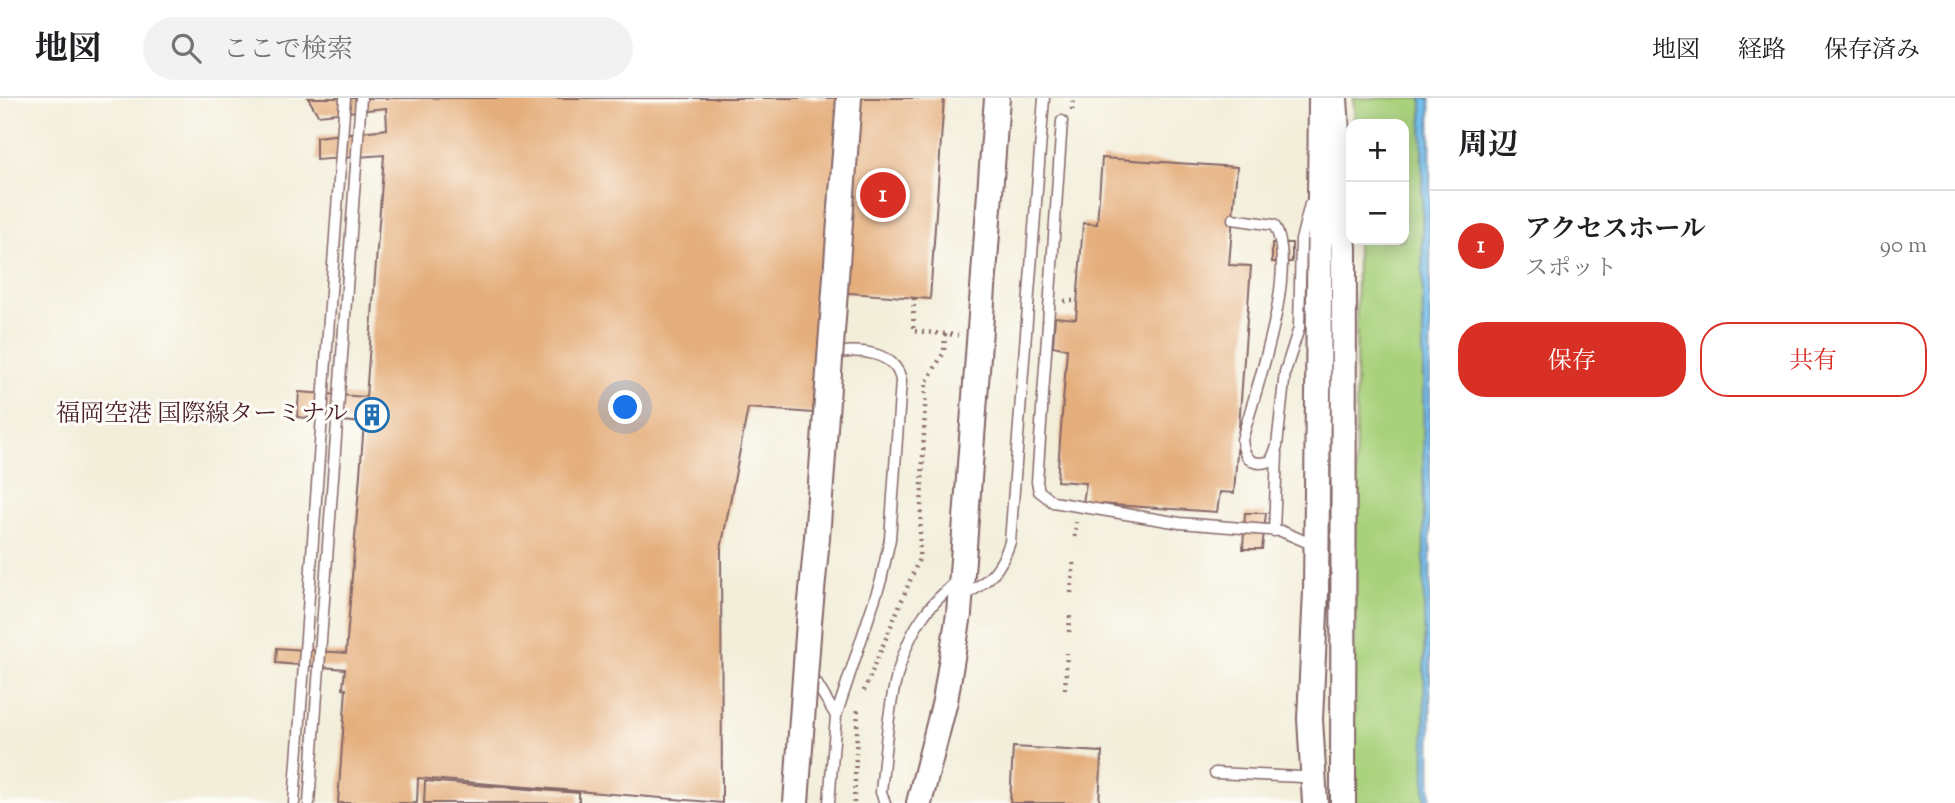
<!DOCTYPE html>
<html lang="ja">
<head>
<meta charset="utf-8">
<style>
	body { margin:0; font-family:"Sorts Mill Goudy","Noto Serif JP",serif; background:#f2f2f2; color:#202124 }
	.controls { position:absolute; right:21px; top:21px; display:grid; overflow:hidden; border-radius:14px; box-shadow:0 4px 18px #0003 }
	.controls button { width:63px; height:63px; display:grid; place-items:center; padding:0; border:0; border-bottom:2px solid #e0e0e0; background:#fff; color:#202124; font:35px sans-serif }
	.you { position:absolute; left:626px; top:310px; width:24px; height:24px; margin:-18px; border:5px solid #fff; border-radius:50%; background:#1a73e8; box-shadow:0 0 0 10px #1a73e833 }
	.badge { display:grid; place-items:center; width:46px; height:46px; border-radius:50%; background:#d93025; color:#fff; font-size:23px; font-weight:700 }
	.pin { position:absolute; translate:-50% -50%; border:4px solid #fff; box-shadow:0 2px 7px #0006 }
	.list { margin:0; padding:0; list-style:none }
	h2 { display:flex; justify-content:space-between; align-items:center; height:91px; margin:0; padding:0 28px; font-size:30px }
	h2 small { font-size:23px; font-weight:400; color:#757577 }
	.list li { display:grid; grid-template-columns:46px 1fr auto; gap:21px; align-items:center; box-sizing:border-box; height:112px; padding:0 28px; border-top:2px solid #e0e0e0 }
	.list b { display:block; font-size:26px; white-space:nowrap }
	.list p { margin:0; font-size:23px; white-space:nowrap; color:#757577 }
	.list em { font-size:23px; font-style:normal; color:#757577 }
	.actions { display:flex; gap:14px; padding:21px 28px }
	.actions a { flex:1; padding:16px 0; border:2px solid #d93025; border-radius:28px; text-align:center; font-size:24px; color:#d93025 }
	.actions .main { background:#d93025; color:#fff }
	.icon { flex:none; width:38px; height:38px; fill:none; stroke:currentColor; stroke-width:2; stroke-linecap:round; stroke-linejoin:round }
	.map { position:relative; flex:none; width:1430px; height:705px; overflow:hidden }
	header { display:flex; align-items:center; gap:42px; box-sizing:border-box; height:98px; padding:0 35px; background:#fff; border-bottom:2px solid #e0e0e0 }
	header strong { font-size:33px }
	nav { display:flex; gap:38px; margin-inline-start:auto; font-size:24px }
	.search { width:490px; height:63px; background:#f2f2f2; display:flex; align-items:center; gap:18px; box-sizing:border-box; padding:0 24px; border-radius:38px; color:#757577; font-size:26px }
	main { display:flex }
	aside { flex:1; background:#fff }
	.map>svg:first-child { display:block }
</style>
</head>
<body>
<header>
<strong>地図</strong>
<div class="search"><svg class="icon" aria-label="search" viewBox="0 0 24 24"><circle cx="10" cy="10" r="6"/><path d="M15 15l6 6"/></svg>ここで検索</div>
<nav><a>地図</a><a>経路</a><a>保存済み</a></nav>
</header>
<main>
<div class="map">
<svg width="1430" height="705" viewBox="0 0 1430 705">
	<rect width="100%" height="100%" fill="#fdfcf7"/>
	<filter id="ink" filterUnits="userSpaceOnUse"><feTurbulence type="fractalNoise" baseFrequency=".0143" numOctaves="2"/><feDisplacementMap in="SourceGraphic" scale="14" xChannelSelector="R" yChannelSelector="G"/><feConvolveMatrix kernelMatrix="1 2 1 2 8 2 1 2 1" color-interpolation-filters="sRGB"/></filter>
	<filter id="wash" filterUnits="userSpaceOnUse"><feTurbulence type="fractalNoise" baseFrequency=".00686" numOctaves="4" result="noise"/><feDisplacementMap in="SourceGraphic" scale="28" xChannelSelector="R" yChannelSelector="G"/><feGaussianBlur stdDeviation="1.57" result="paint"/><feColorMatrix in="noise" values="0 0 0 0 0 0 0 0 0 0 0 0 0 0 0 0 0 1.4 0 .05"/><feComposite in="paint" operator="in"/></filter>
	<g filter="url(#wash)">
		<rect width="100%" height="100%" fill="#f3eeda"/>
		<!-- green -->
		<path fill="#a9d17c" stroke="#7a7854" stroke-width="2" d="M 1353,0 L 1430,0 L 1430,705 L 1353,705 L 1357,142 L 1404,142 L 1404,26 L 1355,26 Z"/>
		<!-- water -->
		<path fill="#74c1ee" stroke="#5f708c" stroke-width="2" d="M 1422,0 L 1430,0 L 1430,705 L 1425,705 Z"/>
		<g id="blocks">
			<!-- building -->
			<path fill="#e5af7d" d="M 308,0 L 944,0 L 930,201 L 823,193 L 813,315 L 748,310 L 721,451 L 722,705 L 418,680 L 417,705 L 338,705 L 346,591 L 343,590 L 345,571 L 276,565 L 277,550 L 346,555 L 364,325 L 297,319 L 298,308 L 299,294 L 366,299 L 384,57 L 316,62 L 316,39 L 387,31 L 386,10 L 318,17 Z
				M 1102,60 L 1237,69 L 1229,167 L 1251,168 L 1234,395 L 1220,394 L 1217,414 L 1083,405 L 1086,385 L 1057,383 L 1067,251 L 1053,248 L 1055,219 L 1076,221 L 1083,125 L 1097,126 Z
				M 1272,145 L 1292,145 L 1292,164 L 1272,164 Z
				M 1245,415 L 1266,415 L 1262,451 L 1243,451 Z
				M 1013,649 L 1102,654 L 1099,705 L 1010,705 Z
				M 425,683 L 579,695 L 579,705 L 424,705 Z"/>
		</g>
	</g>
	<g filter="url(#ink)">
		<use href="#blocks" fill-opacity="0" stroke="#856768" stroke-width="2"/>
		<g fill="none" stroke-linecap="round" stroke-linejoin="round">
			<!-- service casing -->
			<g stroke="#856768" stroke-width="13">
				<path id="service" d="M 1062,23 L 1037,384 L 1039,393 L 1053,404 L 1180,425 L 1281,433 L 1316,448
					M 1233,121 L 1274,127 C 1300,170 1255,293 1242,342 C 1244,361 1252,369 1271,363 L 1277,348 L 1285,274 L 1299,230 L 1301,142 L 1310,106
					M 1274,433 L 1277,356
					M 963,499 C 989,482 1000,474 1010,444 L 1044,0
					M 811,576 L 836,618
					M 1215,675 L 1302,679
					M 294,705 L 345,0
					M 309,705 L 361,0
					M 829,705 L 836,618 L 881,482 L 890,441 L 901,283 C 897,254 857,249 833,257
					M 885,705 L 881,694 C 887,638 889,565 924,517 C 933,504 946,493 958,482"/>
			</g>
			<!-- tertiary casing -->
			<g stroke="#856768" stroke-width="28">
				<path id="tertiary" d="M 1335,0 L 1344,150 L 1343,705
					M 809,524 L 817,440
					M 919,705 L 945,603 L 959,516 L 997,0
					M 1315,705 L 1310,621 L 1316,493 L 1321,2"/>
			</g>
			<!-- path -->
			<path stroke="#856768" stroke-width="4.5" stroke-dasharray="2 5" stroke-linecap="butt" d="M 1072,12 L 1073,0
				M 914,200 L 913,233 L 945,236
				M 1064,203 L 1078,203
				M 1075,439 L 1076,424
				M 1071,495 L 1074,461
				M 1069,534 L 1070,517
				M 1065,591 L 1067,555
				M 864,593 L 919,461 L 926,285 L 944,254 L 945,236 L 958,237
				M 854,705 L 858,608"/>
			<!-- service -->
			<use href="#service" stroke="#fff" stroke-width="10"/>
			<!-- tertiary -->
			<use href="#tertiary" stroke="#fff" stroke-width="24"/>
			<!-- tertiary-bridge casing -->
			<g stroke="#856768" stroke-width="28" stroke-linecap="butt">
				<path id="tertiary-bridge" d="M 817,440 L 849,0
					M 796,705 L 809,524"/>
			</g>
			<!-- tertiary-bridge -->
			<use href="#tertiary-bridge" stroke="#fff" stroke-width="24"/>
		</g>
	</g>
	<!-- icons -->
	<defs>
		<g id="building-ring" transform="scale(1.75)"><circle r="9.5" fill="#fdfcf7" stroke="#1f6fb2" stroke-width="1.5"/><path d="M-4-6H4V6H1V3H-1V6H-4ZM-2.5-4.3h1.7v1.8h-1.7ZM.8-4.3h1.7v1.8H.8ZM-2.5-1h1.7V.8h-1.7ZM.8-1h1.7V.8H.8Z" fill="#1f6fb2"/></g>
	</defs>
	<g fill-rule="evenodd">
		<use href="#building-ring" x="372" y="317"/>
	</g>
	<g text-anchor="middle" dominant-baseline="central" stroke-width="6" stroke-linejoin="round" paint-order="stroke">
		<!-- poi labels -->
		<g font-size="24" fill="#4a1f2b" stroke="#fdfcf7" text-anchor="end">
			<text x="348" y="317">福岡空港 国際線ターミナル</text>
		</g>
	</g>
</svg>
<div class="controls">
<button>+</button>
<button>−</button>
</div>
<div class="you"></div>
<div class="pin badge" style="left:883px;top:97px">1</div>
</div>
<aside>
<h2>周辺<small></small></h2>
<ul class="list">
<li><span class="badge">1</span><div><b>アクセスホール</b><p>スポット</p></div><em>90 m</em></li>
</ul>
<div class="actions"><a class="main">保存</a><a>共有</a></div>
</aside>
</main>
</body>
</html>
